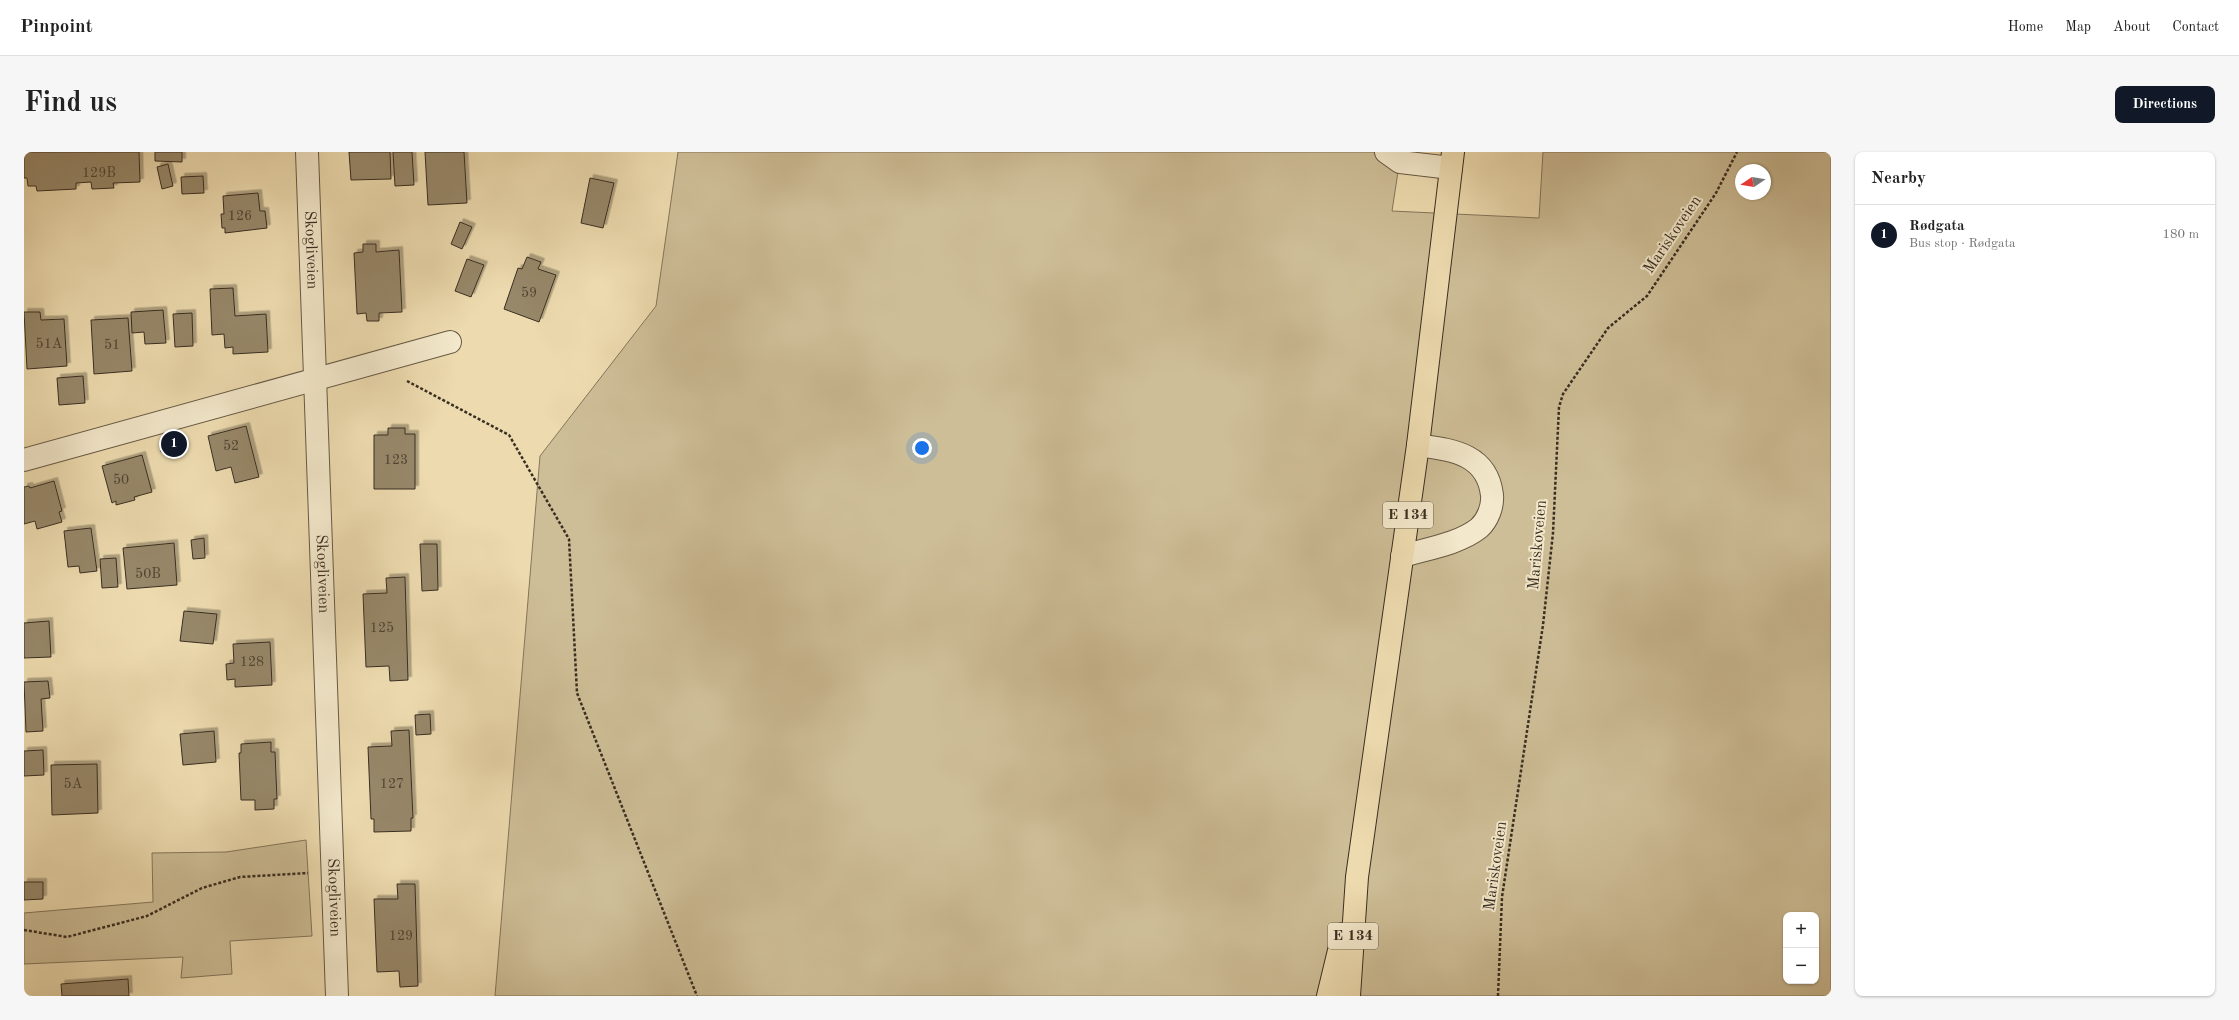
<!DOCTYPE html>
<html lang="en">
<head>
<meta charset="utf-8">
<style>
	body { margin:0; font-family:"Old Standard TT",serif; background:#f6f6f6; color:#222 }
	.controls { position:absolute; right:12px; bottom:12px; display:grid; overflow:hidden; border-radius:8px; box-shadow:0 1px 3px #0004 }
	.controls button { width:36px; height:36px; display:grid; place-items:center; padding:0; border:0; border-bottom:1px solid #e0e0e0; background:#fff; color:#222; font:20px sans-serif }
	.compass { position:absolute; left:1711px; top:12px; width:36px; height:36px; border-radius:50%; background:#fff; box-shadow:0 1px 3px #0004; rotate:258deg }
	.you { position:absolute; left:898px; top:296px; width:14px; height:14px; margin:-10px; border:3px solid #fff; border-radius:50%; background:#1a73e8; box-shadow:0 0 0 6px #1a73e833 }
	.badge { display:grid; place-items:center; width:26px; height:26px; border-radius:50%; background:#111827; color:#fff; font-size:13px; font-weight:700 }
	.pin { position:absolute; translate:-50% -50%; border:2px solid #fff; box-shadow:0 1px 4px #0006 }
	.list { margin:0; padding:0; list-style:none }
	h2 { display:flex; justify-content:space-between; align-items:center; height:52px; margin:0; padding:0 16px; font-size:17px }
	h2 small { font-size:13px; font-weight:400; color:#767676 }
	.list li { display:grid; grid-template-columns:26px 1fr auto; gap:12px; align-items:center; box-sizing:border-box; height:60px; padding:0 16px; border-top:1px solid #e0e0e0 }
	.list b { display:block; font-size:15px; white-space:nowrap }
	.list p { margin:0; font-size:13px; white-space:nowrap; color:#767676 }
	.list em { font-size:13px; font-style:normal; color:#767676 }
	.map { position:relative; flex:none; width:1807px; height:844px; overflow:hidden; border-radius:8px }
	header { display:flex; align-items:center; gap:24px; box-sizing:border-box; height:56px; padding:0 20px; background:#fff; border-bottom:1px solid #e0e0e0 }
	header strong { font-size:19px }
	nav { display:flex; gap:22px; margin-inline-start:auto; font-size:14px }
	.intro { display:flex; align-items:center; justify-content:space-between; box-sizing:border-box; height:96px; padding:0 24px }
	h1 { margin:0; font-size:28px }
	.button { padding:10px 18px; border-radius:8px; background:#111827; color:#fff; font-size:14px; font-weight:700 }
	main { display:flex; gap:24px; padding:0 24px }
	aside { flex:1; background:#fff; border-radius:8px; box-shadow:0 1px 3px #0004 }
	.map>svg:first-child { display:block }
</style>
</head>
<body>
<header>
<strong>Pinpoint</strong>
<nav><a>Home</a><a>Map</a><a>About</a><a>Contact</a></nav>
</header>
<div class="intro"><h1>Find us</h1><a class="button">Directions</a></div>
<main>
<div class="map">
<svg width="1807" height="844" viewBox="0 0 1807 844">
	<defs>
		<filter id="shadow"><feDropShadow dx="3.5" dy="-3.5" stdDeviation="0" flood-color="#0004"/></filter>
	</defs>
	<rect width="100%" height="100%" fill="#eddbaf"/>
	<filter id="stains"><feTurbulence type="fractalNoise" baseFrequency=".005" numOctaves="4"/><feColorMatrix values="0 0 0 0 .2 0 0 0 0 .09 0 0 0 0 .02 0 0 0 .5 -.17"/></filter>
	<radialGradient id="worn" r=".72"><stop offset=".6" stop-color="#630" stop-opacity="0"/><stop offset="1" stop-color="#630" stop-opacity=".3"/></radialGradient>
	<!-- green -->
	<path fill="#cebe97" stroke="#84765c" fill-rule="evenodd" d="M 654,0 L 1377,0 L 1368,59 L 1515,66 L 1519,0 L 1807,0 L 1807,844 L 471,844 L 516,304 L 632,154 ZM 1717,18 L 1741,18 L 1741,42 L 1717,42 ZM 1762,763 L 1792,763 L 1792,829 L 1762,829 Z
		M 282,688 L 288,784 L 206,789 L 208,822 L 157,826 L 159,805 L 0,812 L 0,761 L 129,750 L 128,701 L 202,700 Z"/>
	<!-- building -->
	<path fill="#97886b" stroke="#392e21" filter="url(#shadow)" d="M 0,0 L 115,0 L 116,30 L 89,31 L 90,36 L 68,37 L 67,30 L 52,31 L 52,37 L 13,39 L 12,34 L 4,34 L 3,26 L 0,26 Z
		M 131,0 L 158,0 L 158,10 L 131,9 Z
		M 325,0 L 366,0 L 367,27 L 327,28 Z
		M 369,0 L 388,0 L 390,33 L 371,34 Z
		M 401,0 L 440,0 L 443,51 L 404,53 Z
		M 144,12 L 149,34 L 138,37 L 133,15 Z
		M 179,24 L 180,41 L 158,42 L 157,25 Z
		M 566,26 L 590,31 L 579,76 L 557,71 Z
		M 234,41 L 236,59 L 241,59 L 243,76 L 201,81 L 201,76 L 198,76 L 197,62 L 200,62 L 199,44 Z
		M 436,70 L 448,75 L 438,97 L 427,92 Z
		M 339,92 L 352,92 L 352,100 L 375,98 L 378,160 L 355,161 L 355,169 L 343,169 L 342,161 L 333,162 L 330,101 L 339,100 Z
		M 503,105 L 517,110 L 514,117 L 532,123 L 515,170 L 480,157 L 494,116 L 498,117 Z
		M 443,107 L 460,113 L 447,145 L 431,139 Z
		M 209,136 L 211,164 L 242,162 L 244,200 L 209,202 L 209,195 L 201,196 L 200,182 L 188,183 L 186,137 Z
		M 139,158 L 142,191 L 121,192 L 120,180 L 108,181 L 107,160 Z
		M 0,160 L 16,160 L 17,168 L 40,167 L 43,214 L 3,217 Z
		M 168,161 L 169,194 L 151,195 L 149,162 Z
		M 104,166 L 108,219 L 70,222 L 67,168 Z
		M 59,224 L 61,251 L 35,253 L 33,226 Z
		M 222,274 L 235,325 L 211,331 L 207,315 L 192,319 L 184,284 Z
		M 364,276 L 381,276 L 381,282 L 391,282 L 391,337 L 350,337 L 350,283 L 364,283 Z
		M 149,290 L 151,297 L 137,300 L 136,293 Z
		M 118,303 L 128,340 L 110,345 L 111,348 L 92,353 L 92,349 L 88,351 L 78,314 Z
		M 30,329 L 38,359 L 35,360 L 38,370 L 13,377 L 11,369 L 0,372 L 0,335 L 5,334 L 6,336 Z
		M 67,376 L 73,419 L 56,421 L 55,414 L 44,415 L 40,379 Z
		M 180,386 L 181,406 L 169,407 L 167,388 Z
		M 150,391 L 153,433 L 103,437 L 99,396 Z
		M 396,392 L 413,392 L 414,438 L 398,439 Z
		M 92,406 L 94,435 L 78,436 L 76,407 Z
		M 381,425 L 384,528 L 366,529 L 365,514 L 342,515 L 339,442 L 363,441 L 362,426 Z
		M 160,459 L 193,462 L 189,492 L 156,489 Z
		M 25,469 L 27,505 L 0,506 L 0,471 Z
		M 246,490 L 248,533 L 211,535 L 211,527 L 203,528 L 202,512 L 210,511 L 209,492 Z
		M 24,529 L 26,546 L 17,547 L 19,579 L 2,580 L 0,530 Z
		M 406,562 L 407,582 L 392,583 L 391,563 Z
		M 385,578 L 389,666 L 387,666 L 387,679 L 350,680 L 350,667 L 347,667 L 344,595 L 368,594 L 367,579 Z
		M 190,579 L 192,610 L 159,613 L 156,582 Z
		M 247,590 L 247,600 L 251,600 L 253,647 L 250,647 L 250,657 L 231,658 L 231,648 L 217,648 L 215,601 L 217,601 L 217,592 Z
		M 19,598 L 20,623 L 0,624 L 0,599 Z
		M 73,612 L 74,661 L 28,663 L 27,613 Z
		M 0,730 L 19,730 L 19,747 L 0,748 Z
		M 373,732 L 391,732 L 394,834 L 376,835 L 375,819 L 353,820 L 350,747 L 374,747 Z
		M 104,827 L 105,844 L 38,844 L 37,832 Z"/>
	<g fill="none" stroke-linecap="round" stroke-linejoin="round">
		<!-- minor casing -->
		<g stroke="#665944" stroke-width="24">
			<g id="minor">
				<path id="s1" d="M 283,0 L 313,844"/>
				<path d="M 1362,0 L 1376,10 L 1427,16"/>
				<path d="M 0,308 L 426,190"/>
				<path d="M 1378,404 C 1402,397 1435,392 1455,376 C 1464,368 1469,354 1468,343 C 1463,301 1427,298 1394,293"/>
			</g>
		</g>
		<!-- highway casing -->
		<g stroke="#392e21" stroke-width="24">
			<path id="highway" d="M 1304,844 L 1319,782
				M 1325,844 L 1333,725 L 1394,293 L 1429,0"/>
		</g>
		<!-- path -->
		<path stroke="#392e21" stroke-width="2.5" stroke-dasharray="3 2" stroke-linecap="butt" d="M 383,229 L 485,283 L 545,387 L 553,541 L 673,844
			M 0,778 L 43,785 L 123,764 L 178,736 L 216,725 L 284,721
			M 1474,844 L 1478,745 L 1519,473 L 1529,381 L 1535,255 L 1539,242 L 1584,176 L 1623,144 L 1692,41 L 1713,0"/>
		<!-- minor -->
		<use href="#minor" stroke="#f3e8cb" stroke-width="22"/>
		<!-- highway -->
		<use href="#highway" stroke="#eddbaf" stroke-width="22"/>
	</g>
	<g text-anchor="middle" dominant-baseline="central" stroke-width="4" stroke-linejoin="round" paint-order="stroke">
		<!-- number labels -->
		<g font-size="14" fill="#504434">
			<text x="75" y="21">129B</text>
			<text x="216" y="64">126</text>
			<text x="505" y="141">59</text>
			<text x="25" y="192">51A</text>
			<text x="88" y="193">51</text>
			<text x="207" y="294">52</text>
			<text x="372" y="308">123</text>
			<text x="97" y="328">50</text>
			<text x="124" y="422">50B</text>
			<text x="358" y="476">125</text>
			<text x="228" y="510">128</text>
			<text x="49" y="632">5A</text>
			<text x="368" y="632">127</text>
			<text x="377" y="784">129</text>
		</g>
		<!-- shield labels -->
		<g fill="#f3e8cb" stroke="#716654" stroke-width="1">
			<rect x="1359" y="350" width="50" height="26" rx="3"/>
			<rect x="1304" y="771" width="50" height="26" rx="3"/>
		</g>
		<g font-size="15" font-weight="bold" fill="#392e21">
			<text x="1384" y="363">E 134</text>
			<text x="1329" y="784">E 134</text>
		</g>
		<!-- street labels -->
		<g font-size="16" fill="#392e21" stroke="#f3e8cb">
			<text transform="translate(1649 83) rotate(-56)">Mariskoveien</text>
			<text stroke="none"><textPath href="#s1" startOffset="98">Skogliveien</textPath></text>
			<text transform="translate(1514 393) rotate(-85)">Mariskoveien</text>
			<text stroke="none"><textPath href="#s1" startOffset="422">Skogliveien</textPath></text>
			<text transform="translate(1472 714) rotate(-82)">Mariskoveien</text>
			<text stroke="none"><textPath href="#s1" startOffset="746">Skogliveien</textPath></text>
		</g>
	</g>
	<rect width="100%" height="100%" filter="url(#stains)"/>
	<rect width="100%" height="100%" fill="url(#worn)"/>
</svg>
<div class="controls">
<button>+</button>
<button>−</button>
</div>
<svg class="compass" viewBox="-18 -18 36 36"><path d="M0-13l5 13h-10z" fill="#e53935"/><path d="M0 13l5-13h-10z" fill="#767676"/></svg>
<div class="you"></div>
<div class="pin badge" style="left:150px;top:292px">1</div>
</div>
<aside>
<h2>Nearby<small></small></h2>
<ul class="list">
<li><span class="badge">1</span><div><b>Rødgata</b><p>Bus stop · Rødgata</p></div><em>180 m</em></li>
</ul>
</aside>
</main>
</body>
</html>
